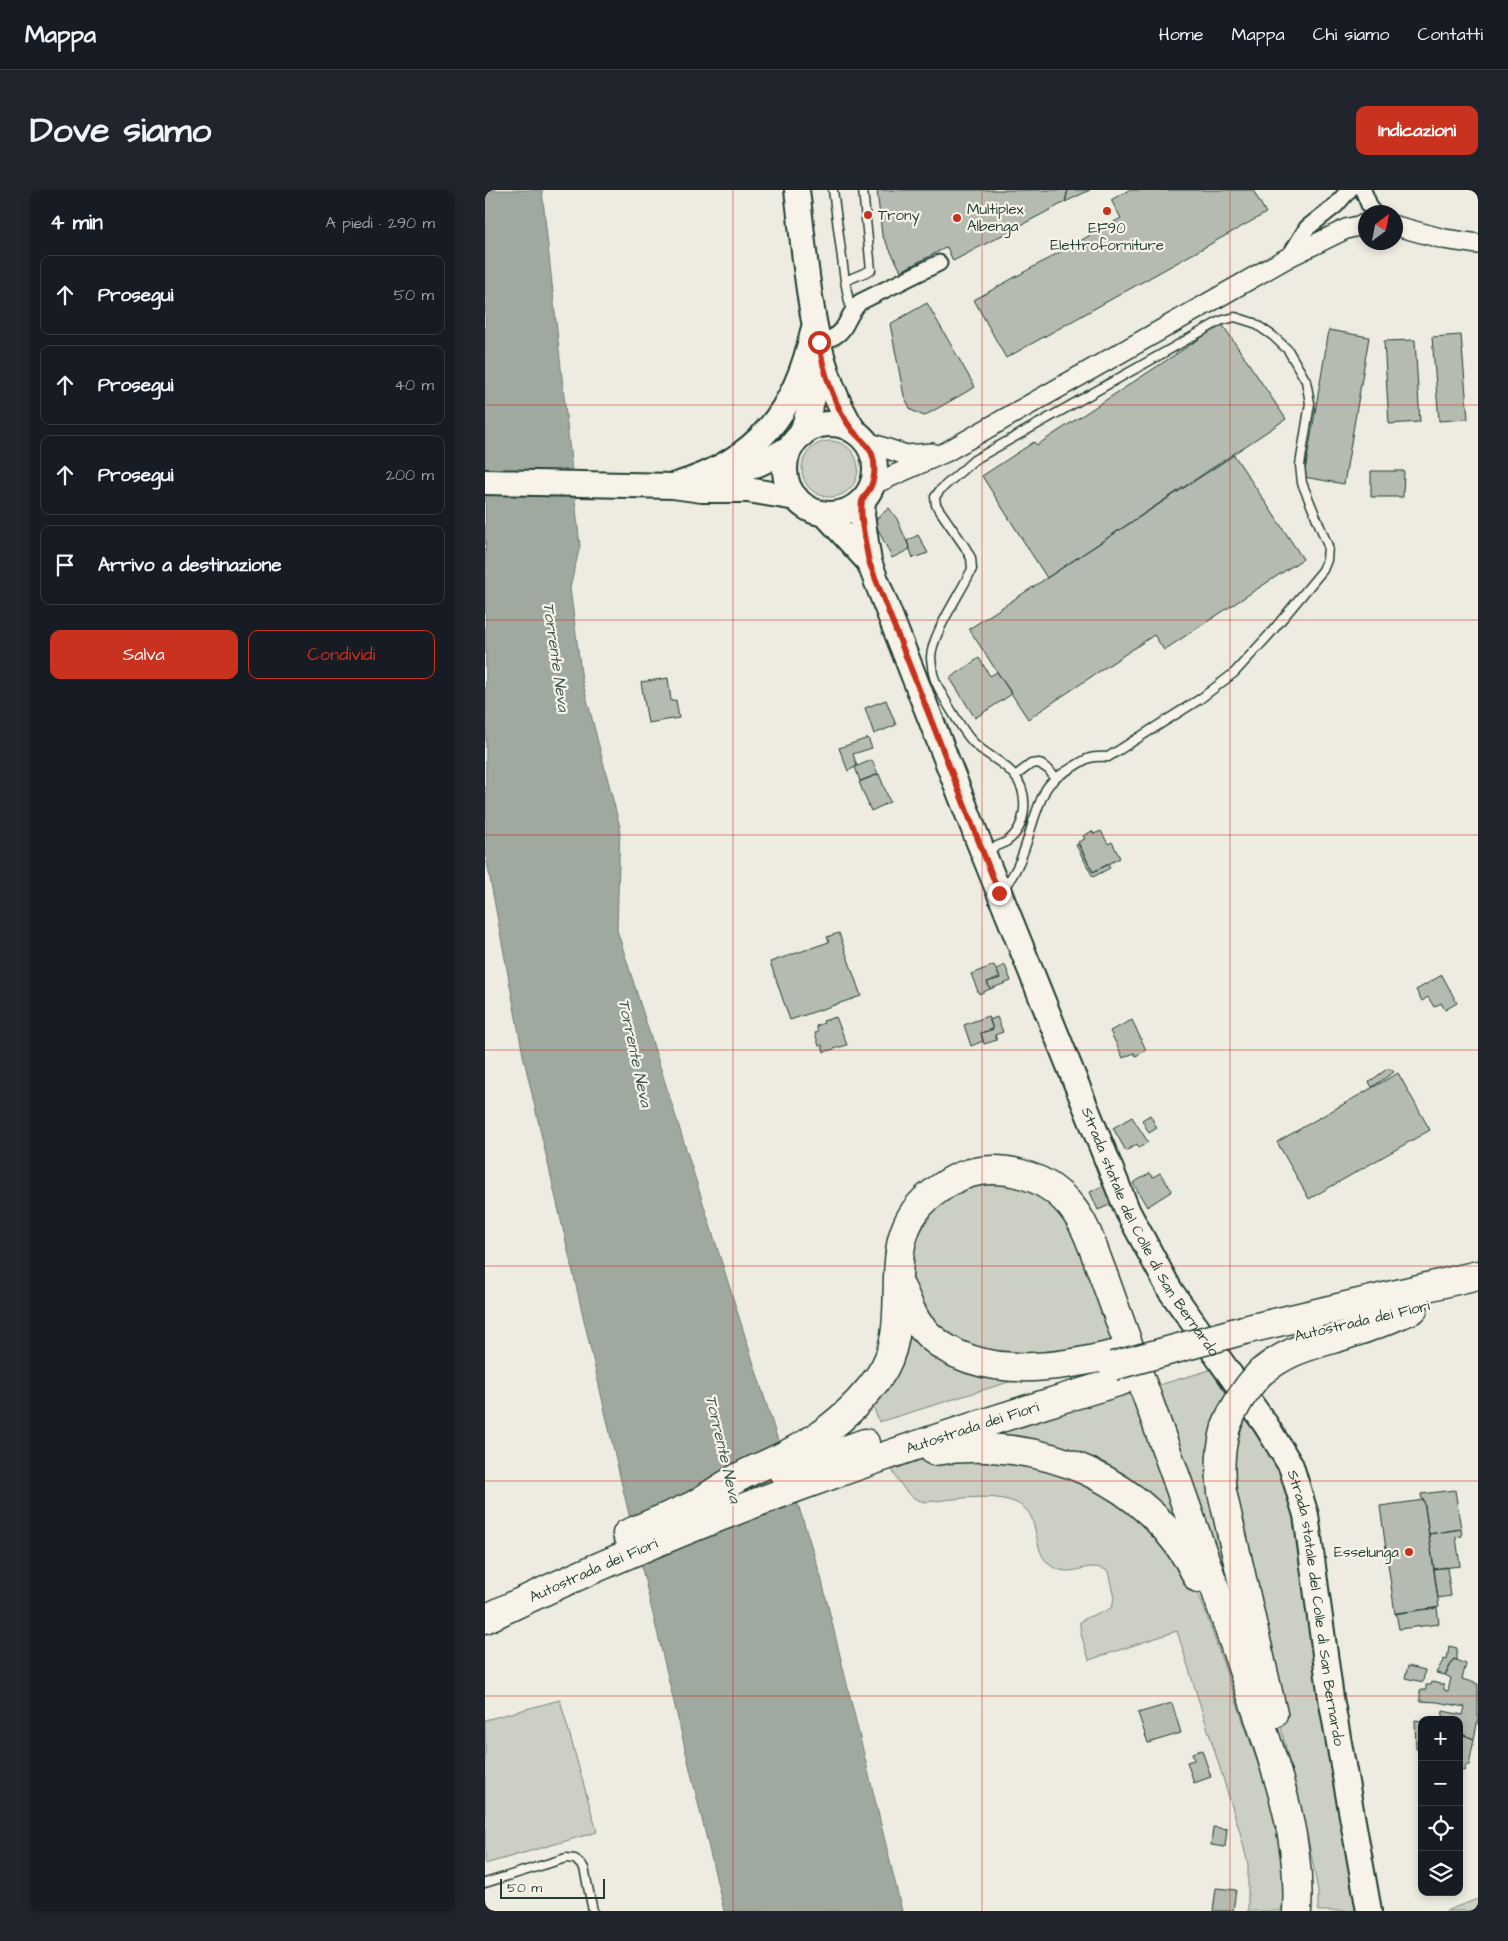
<!DOCTYPE html>
<html lang="it">
<head>
<meta charset="utf-8">
<style>
	body { margin:0; font-family:"Architects Daughter",sans-serif; background:#20242c; color:#f1f3f6 }
	.controls { position:absolute; right:15px; bottom:15px; display:grid; overflow:hidden; border-radius:10px; box-shadow:0 2px 8px #0003 }
	.controls button { width:45px; height:45px; display:grid; place-items:center; padding:0; border:0; border-bottom:1px solid #363941; background:#171b24; color:#f1f3f6; font:25px sans-serif }
	.compass { position:absolute; left:873px; top:15px; width:45px; height:45px; border-radius:50%; background:#171b24; box-shadow:0 2px 8px #0003; rotate:32deg }
	.scale { position:absolute; left:15px; bottom:12px; width:105px; box-sizing:border-box; padding-left:5px; border:2px solid #1f3d34; border-top:0; font-size:14px; line-height:18px; white-space:nowrap; color:#1f3d34; -webkit-text-stroke:4px #f7f3e8; paint-order:stroke }
	.stop { position:absolute; width:15px; height:15px; margin:-11px; border:4px solid #c8321e; border-radius:50%; background:#fff }
	.stop.end { background:#c8321e; border-color:#fff; box-shadow:0 1px 5px #0008 }
	.list { margin:0; padding:0; list-style:none }
	h2 { display:flex; justify-content:space-between; align-items:center; height:65px; margin:0; padding:0 20px; font-size:21px }
	h2 small { font-size:16px; font-weight:400; color:#9ea1a6 }
	.list li { display:grid; grid-template-columns:32px 1fr auto; gap:15px; align-items:center; box-sizing:border-box; height:80px; margin:0 10px 10px; padding:0 10px; border:1px solid #363941; border-radius:10px }
	.list b { display:block; font-size:19px; white-space:nowrap }
	.list em { font-size:16px; font-style:normal; color:#9ea1a6 }
	.actions { display:flex; gap:10px; padding:15px 20px }
	.actions a { flex:1; padding:11px 0; border:1px solid #c8321e; border-radius:10px; text-align:center; font-size:18px; color:#c8321e }
	.actions .main { background:#c8321e; color:#fff }
	.icon { flex:none; width:28px; height:28px; fill:none; stroke:currentColor; stroke-width:2; stroke-linecap:round; stroke-linejoin:round }
	.map { position:relative; flex:none; width:993px; height:1721px; overflow:hidden; border-radius:10px }
	header { display:flex; align-items:center; gap:30px; box-sizing:border-box; height:70px; padding:0 25px; background:#171b24; border-bottom:1px solid #363941 }
	header strong { font-size:24px }
	nav { display:flex; gap:28px; margin-inline-start:auto; font-size:18px }
	.intro { display:flex; align-items:center; justify-content:space-between; box-sizing:border-box; height:120px; padding:0 30px }
	h1 { margin:0; font-size:35px }
	.button { padding:12px 22px; border-radius:10px; background:#c8321e; color:#fff; font-size:18px; font-weight:700 }
	main { display:flex; gap:30px; padding:0 30px }
	aside { flex:1; background:#171b24; border-radius:10px; box-shadow:0 2px 8px #0003 }
	.map>svg:first-child { display:block }
</style>
</head>
<body>
<header>
<strong>Mappa</strong>
<nav><a>Home</a><a>Mappa</a><a>Chi siamo</a><a>Contatti</a></nav>
</header>
<div class="intro"><h1>Dove siamo</h1><a class="button">Indicazioni</a></div>
<main>
<aside>
<h2>4 min<small>A piedi · 290 m</small></h2>
<ul class="list">
<li><svg class="icon" aria-label="ahead" viewBox="0 0 24 24"><path d="M12 20V5M6 11l6-6 6 6"/></svg><div><b>Prosegui</b></div><em>50 m</em></li>
<li><svg class="icon" aria-label="ahead" viewBox="0 0 24 24"><path d="M12 20V5M6 11l6-6 6 6"/></svg><div><b>Prosegui</b></div><em>40 m</em></li>
<li><svg class="icon" aria-label="ahead" viewBox="0 0 24 24"><path d="M12 20V5M6 11l6-6 6 6"/></svg><div><b>Prosegui</b></div><em>200 m</em></li>
<li><svg class="icon" aria-label="arrive" viewBox="0 0 24 24"><path d="M6 21V4h12l-3 4 3 4H6"/></svg><div><b>Arrivo a destinazione</b></div></li>
</ul>
<div class="actions"><a class="main">Salva</a><a>Condividi</a></div>
</aside>
<div class="map">
<svg width="993" height="1721" viewBox="0 0 993 1721">
	<rect width="100%" height="100%" fill="#eeece1"/>
	<filter id="ink" filterUnits="userSpaceOnUse"><feTurbulence type="fractalNoise" baseFrequency=".02" numOctaves="2"/><feDisplacementMap in="SourceGraphic" scale="10" xChannelSelector="R" yChannelSelector="G"/><feConvolveMatrix kernelMatrix="1 2 1 2 8 2 1 2 1" color-interpolation-filters="sRGB"/></filter>
	<g filter="url(#ink)">
		<!-- green -->
		<path fill="#cccfc4" stroke="#76867c" d="M317 279a28 28 0 1 1 56 0a28 28 0 1 1-56 0Z
			M 501,989 L 551,998 L 586,1030 L 633,1156 L 547,1170 L 470,1154 L 430,1112 L 422,1072 L 438,1027 L 485,991 Z
			M 420,1131 L 537,1188 L 394,1232 L 385,1208 Z
			M 725,1180 L 743,1206 L 736,1219 L 775,1486 L 667,1197 Z
			M 649,1201 L 696,1333 L 690,1335 L 497,1243 Z
			M 755,1221 L 793,1278 L 808,1305 L 871,1721 L 833,1721 L 833,1701 L 826,1663 L 792,1521 L 743,1297 Z
			M 441,1268 L 563,1272 L 649,1316 L 697,1373 L 717,1412 L 784,1606 L 797,1664 L 798,1711 L 796,1721 L 763,1721 L 763,1674 L 755,1642 L 692,1441 L 604,1470 C 601,1458 594,1444 595,1432 C 605,1424 617,1424 627,1417 L 629,1408 L 623,1381 C 601,1369 590,1389 568,1377 C 555,1369 554,1357 551,1344 C 549,1337 548,1328 543,1322 C 525,1298 467,1310 440,1312 C 422,1309 416,1294 407,1280 Z
			M 75,1510 L 112,1642 L 0,1674 L 0,1530 Z
			M 993,1709 L 993,1721 L 960,1721 Z"/>
		<!-- water -->
		<path fill="#9fa99f" stroke="#6c7e74" d="M 0,0 L 57,0 L 95,356 L 85,398 L 97,490 L 135,637 L 132,740 L 336,1387 L 417,1721 L 239,1721 L 136,1291 L 38,865 L 1,667 Z"/>
		<!-- building -->
		<path fill="#b5bbb0" stroke="#1f3d34" d="M 392,0 L 583,0 L 580,12 L 468,71 L 462,57 L 416,81 L 397,45 Z
			M 583,0 L 605,0 L 580,12 Z
			M 644,0 L 768,0 L 781,23 L 521,168 L 489,110 L 636,28 L 626,10 Z
			M 442,113 L 490,197 L 439,226 L 426,220 L 419,206 L 405,134 Z
			M 737,134 L 801,229 L 562,388 L 497,286 L 549,252 L 552,255 Z
			M 844,140 L 884,147 L 859,294 L 819,287 Z
			M 976,145 L 983,229 L 954,231 L 947,147 Z
			M 930,150 L 935,232 L 904,234 L 899,151 Z
			M 749,265 L 818,369 L 679,460 L 669,445 L 543,529 L 484,439 Z
			M 886,281 L 919,281 L 918,307 L 886,307 Z
			M 404,318 L 412,329 L 425,359 L 407,368 L 389,331 Z
			M 433,345 L 443,363 L 428,368 L 422,351 Z
			M 494,468 L 505,486 L 512,482 L 527,504 L 490,528 L 465,488 Z
			M 183,488 L 186,511 L 191,510 L 194,528 L 163,533 L 156,492 Z
			M 401,510 L 411,535 L 389,544 L 380,518 Z
			M 383,548 L 387,558 L 368,564 L 372,576 L 363,581 L 354,558 Z
			M 387,570 L 393,584 L 375,591 L 370,577 Z
			M 394,584 L 405,612 L 386,621 L 374,592 Z
			M 607,641 L 609,644 L 616,641 L 623,654 L 627,652 L 635,668 L 608,682 L 593,652 L 600,649 L 598,646 Z
			M 593,654 L 608,682 L 623,675 L 625,678 L 608,687 L 591,655 Z
			M 354,743 L 376,806 L 305,830 L 285,772 L 344,752 L 342,747 Z
			M 509,775 L 515,788 L 502,792 L 505,799 L 494,804 L 486,784 Z
			M 520,775 L 526,791 L 505,799 L 502,792 L 515,788 L 511,779 Z
			M 957,785 L 972,813 L 960,820 L 956,813 L 949,817 L 943,807 L 937,811 L 931,800 Z
			M 503,826 L 508,839 L 496,843 L 498,851 L 486,856 L 479,835 Z
			M 351,827 L 362,855 L 339,862 L 337,855 L 334,856 L 330,843 L 333,842 L 331,836 L 339,833 L 338,831 Z
			M 512,827 L 518,842 L 510,845 L 512,850 L 499,854 L 496,843 L 508,839 L 505,830 Z
			M 647,830 L 661,860 L 651,866 L 649,863 L 638,868 L 625,841 Z
			M 902,879 L 906,879 L 909,882 L 887,897 L 884,892 Z
			M 913,883 L 945,940 L 824,1009 L 792,952 Z
			M 665,925 L 672,938 L 664,943 L 657,930 Z
			M 647,927 L 663,952 L 654,958 L 652,954 L 641,961 L 628,938 Z
			M 665,983 L 668,987 L 675,983 L 687,1001 L 662,1017 L 648,993 Z
			M 619,995 L 627,1014 L 613,1020 L 605,1002 Z
			M 970,1300 L 976,1339 L 944,1344 L 939,1310 L 937,1310 L 936,1304 Z
			M 939,1310 L 954,1417 L 910,1424 L 895,1316 Z
			M 976,1339 L 977,1346 L 971,1347 L 975,1376 L 949,1379 L 944,1344 Z
			M 962,1377 L 966,1406 L 953,1408 L 949,1379 Z
			M 952,1418 L 954,1434 L 914,1439 L 911,1423 Z
			M 964,1456 L 972,1458 L 972,1470 L 969,1469 L 960,1485 L 951,1483 L 959,1469 L 962,1470 Z
			M 969,1469 L 981,1474 L 977,1489 L 993,1494 L 993,1529 L 989,1549 L 974,1543 L 974,1530 L 957,1530 L 958,1521 L 978,1525 L 980,1517 L 952,1512 L 935,1511 L 935,1500 L 941,1500 L 941,1495 L 946,1495 L 947,1492 L 959,1495 L 959,1500 L 963,1501 L 966,1488 L 960,1485 Z
			M 923,1476 L 940,1480 L 938,1492 L 920,1488 Z
			M 687,1513 L 696,1543 L 663,1553 L 653,1523 Z
			M 930,1530 L 937,1531 L 937,1560 L 931,1559 Z
			M 974,1543 L 989,1549 L 984,1575 L 981,1575 L 979,1581 L 974,1580 Z
			M 717,1560 L 726,1587 L 709,1593 L 702,1572 L 709,1570 L 707,1563 Z
			M 728,1637 L 742,1639 L 740,1657 L 726,1655 Z
			M 731,1698 L 751,1700 L 748,1721 L 728,1721 Z"/>
		<g fill="none" stroke-linecap="round" stroke-linejoin="round">
			<!-- service casing -->
			<g stroke="#1f3d34" stroke-width="11">
				<path id="service" d="M 348,0 L 360,91 L 386,80 L 378,0
					M 360,91 L 366,122
					M 530,586 L 546,574 L 554,573 L 564,580 L 570,588
					M 499,661 C 506,658 514,656 521,652 C 542,638 545,604 529,585 C 518,571 500,565 488,552 C 479,543 453,500 449,487 C 447,482 447,474 446,468 C 446,445 477,401 487,379 L 486,368 L 480,357 L 451,315 L 450,307 L 455,300 L 489,270 L 735,131 L 750,127 L 769,133 L 788,146 L 803,160 L 821,191 L 825,213 L 815,275 L 817,293 L 843,356 L 842,370 L 838,380 L 784,445 L 749,483 L 715,509 L 623,567 C 605,566 602,568 588,577 C 578,583 567,589 561,599 C 543,632 544,669 517,700
					M 0,1693 L 81,1668 L 90,1669 L 99,1678 L 108,1721"/>
			</g>
			<!-- minor casing -->
			<g stroke="#1f3d34" stroke-width="19">
				<path id="minor" d="M 878,0 L 887,22
					M 804,67 L 822,38 L 851,15 L 864,0
					M 334,152 C 366,144 356,132 375,112 L 454,73"/>
			</g>
			<!-- tertiary casing -->
			<g stroke="#1f3d34" stroke-width="22">
				<path id="tertiary" d="M 911,36 L 959,49 L 993,54
					M 379,251 L 421,265 L 447,263
					M 387,295 L 461,262 L 804,67 L 861,39 L 881,34"/>
			</g>
			<!-- primary casing -->
			<g stroke="#1f3d34" stroke-width="28">
				<g id="primary">
					<path d="M 312,0 C 322,80 325,172 369,241"/>
					<circle cx="345" cy="279" r="45"/>
					<path d="M 316,245 L 328,208 L 334,165"/>
					<path d="M 236,286 C 261,281 284,270 306,257"/>
					<path d="M 0,292 L 188,296 L 217,300 L 263,300 L 311,308"/>
					<path d="M 191,295 C 272,271 311,221 328,141"/>
					<path id="s1" d="M 378,310 L 377,325 L 384,372 L 495,655 L 643,1022 L 685,1100 L 781,1235 L 806,1276 L 821,1325 L 846,1508 L 884,1721"/>
					<path d="M 340,324 L 384,372"/>
				</g>
			</g>
			<!-- motorway casing -->
			<g stroke="#1f3d34" stroke-width="31">
				<g id="motorway">
					<path d="M 416,1098 C 423,1111 426,1125 435,1136 C 482,1191 565,1180 627,1165"/>
					<path d="M 759,1140 L 993,1085"/>
					<path d="M 775,1183 C 808,1156 832,1155 870,1142 C 890,1136 909,1127 928,1119"/>
					<path d="M 741,1237 C 735,1259 734,1279 737,1302 L 788,1524"/>
					<path d="M 449,1261 C 554,1245 666,1289 713,1388"/>
					<path d="M 298,1282 L 380,1253"/>
					<path d="M 209,1315 C 226,1305 242,1293 260,1284 C 276,1276 292,1270 308,1261 C 341,1244 371,1218 393,1188 C 434,1133 388,1054 443,1007 C 453,999 464,991 476,986 C 514,972 559,984 585,1015 C 602,1035 609,1062 619,1087 C 634,1128 649,1170 664,1212 C 698,1306 731,1400 763,1495 C 787,1568 817,1643 812,1721"/>
					<path d="M 142,1344 L 224,1309"/>
					<path id="s2" d="M 0,1429 C 205,1330 419,1255 636,1191"/>
				</g>
			</g>
			<!-- service -->
			<use href="#service" stroke="#f7f3e8" stroke-width="8"/>
			<!-- minor -->
			<use href="#minor" stroke="#f7f3e8" stroke-width="15"/>
			<!-- tertiary -->
			<use href="#tertiary" stroke="#f7f3e8" stroke-width="19"/>
			<!-- primary -->
			<use href="#primary" stroke="#f7f3e8" stroke-width="24"/>
			<!-- motorway -->
			<use href="#motorway" stroke="#f7f3e8" stroke-width="28"/>
			<!-- motorway-bridge casing -->
			<g stroke="#1f3d34" stroke-width="31" stroke-linecap="butt">
				<path id="motorway-bridge" d="M 628,1176 L 759,1140
					M 741,1237 C 749,1216 760,1199 775,1183"/>
			</g>
			<!-- motorway-bridge -->
			<use href="#motorway-bridge" stroke="#f7f3e8" stroke-width="28"/>
		</g>
	</g>
	<g fill="none" stroke-linecap="round" stroke-linejoin="round" filter="url(#ink)">
		<!-- route -->
		<path stroke="#c8321e" stroke-width="6" d="M 334,152 C 337,179 351,220 368,241 C 375,249 383,254 387,264 C 391,274 390,289 385,298 C 383,302 379,306 377,311 C 374,327 381,355 384,372 L 514,703"/>
	</g>
	<!-- grid -->
	<path fill="none" stroke="#c8321e" stroke-width="1" stroke-opacity="0.55" d="M 248,0 L 248,1721M 497,0 L 497,1721M 745,0 L 745,1721M 0,215 L 993,215M 0,430 L 993,430M 0,645 L 993,645M 0,860 L 993,860M 0,1076 L 993,1076M 0,1291 L 993,1291M 0,1506 L 993,1506"/>
	<!-- markers -->
	<g fill="#c8321e" stroke="#f7f3e8" stroke-width="2">
		<circle cx="622" cy="21" r="5"/>
		<circle cx="383" cy="25" r="5"/>
		<circle cx="472" cy="28" r="5"/>
		<circle cx="924" cy="1362" r="5"/>
	</g>
	<g text-anchor="middle" dominant-baseline="central" stroke-width="4.5" stroke-linejoin="round" paint-order="stroke">
		<!-- poi labels -->
		<g font-size="15" fill="#1f3d34" stroke="#f7f3e8" text-anchor="start">
			<text x="482" y="19">Multiplex<tspan x="482" dy="17">Albenga</tspan></text>
			<text x="393" y="25">Trony</text>
			<text x="622" y="38" text-anchor="middle">EF90<tspan x="622" dy="17">Elettroforniture</tspan></text>
			<text x="914" y="1362" text-anchor="end">Esselunga</text>
		</g>
		<!-- street labels -->
		<g font-size="15" fill="#1f3d34" stroke="#f7f3e8">
			<text stroke="none"><textPath href="#s1" startOffset="790">Strada statale del Colle di San Bernardo</textPath></text>
			<text transform="translate(877 1131) rotate(-13)">Autostrada dei Fiori</text>
			<text stroke="none"><textPath href="#s2" startOffset="524">Autostrada dei Fiori</textPath></text>
			<text stroke="none"><textPath href="#s2" startOffset="119">Autostrada dei Fiori</textPath></text>
			<text stroke="none"><textPath href="#s1" startOffset="1209">Strada statale del Colle di San Bernardo</textPath></text>
		</g>
		<!-- water labels -->
		<g font-size="16" font-style="italic" fill="#3f584f" stroke="#f7f3e8">
			<text transform="translate(71 467) rotate(82)">Torrente Neva</text>
			<text transform="translate(150 863) rotate(78)">Torrente Neva</text>
			<text transform="translate(238 1259) rotate(77)">Torrente Neva</text>
		</g>
	</g>
</svg>
<div class="controls">
<button>+</button>
<button>−</button>
<button><svg class="icon" aria-label="locate" viewBox="0 0 24 24"><circle cx="12" cy="12" r="6"/><path d="M12 2v4M12 18v4M2 12h4M18 12h4"/></svg></button>
<button><svg class="icon" aria-label="layers" viewBox="0 0 24 24"><path d="M12 4l9 5-9 5-9-5zM3 14l9 5 9-5"/></svg></button>
</div>
<svg class="compass" viewBox="-18 -18 36 36"><path d="M0-13l5 13h-10z" fill="#e53935"/><path d="M0 13l5-13h-10z" fill="#9ea1a6"/></svg>
<div class="scale">50 m</div>
<div class="stop" style="left:334px;top:152px"></div>
<div class="stop end" style="left:514px;top:703px"></div>
</div>
</main>
</body>
</html>
